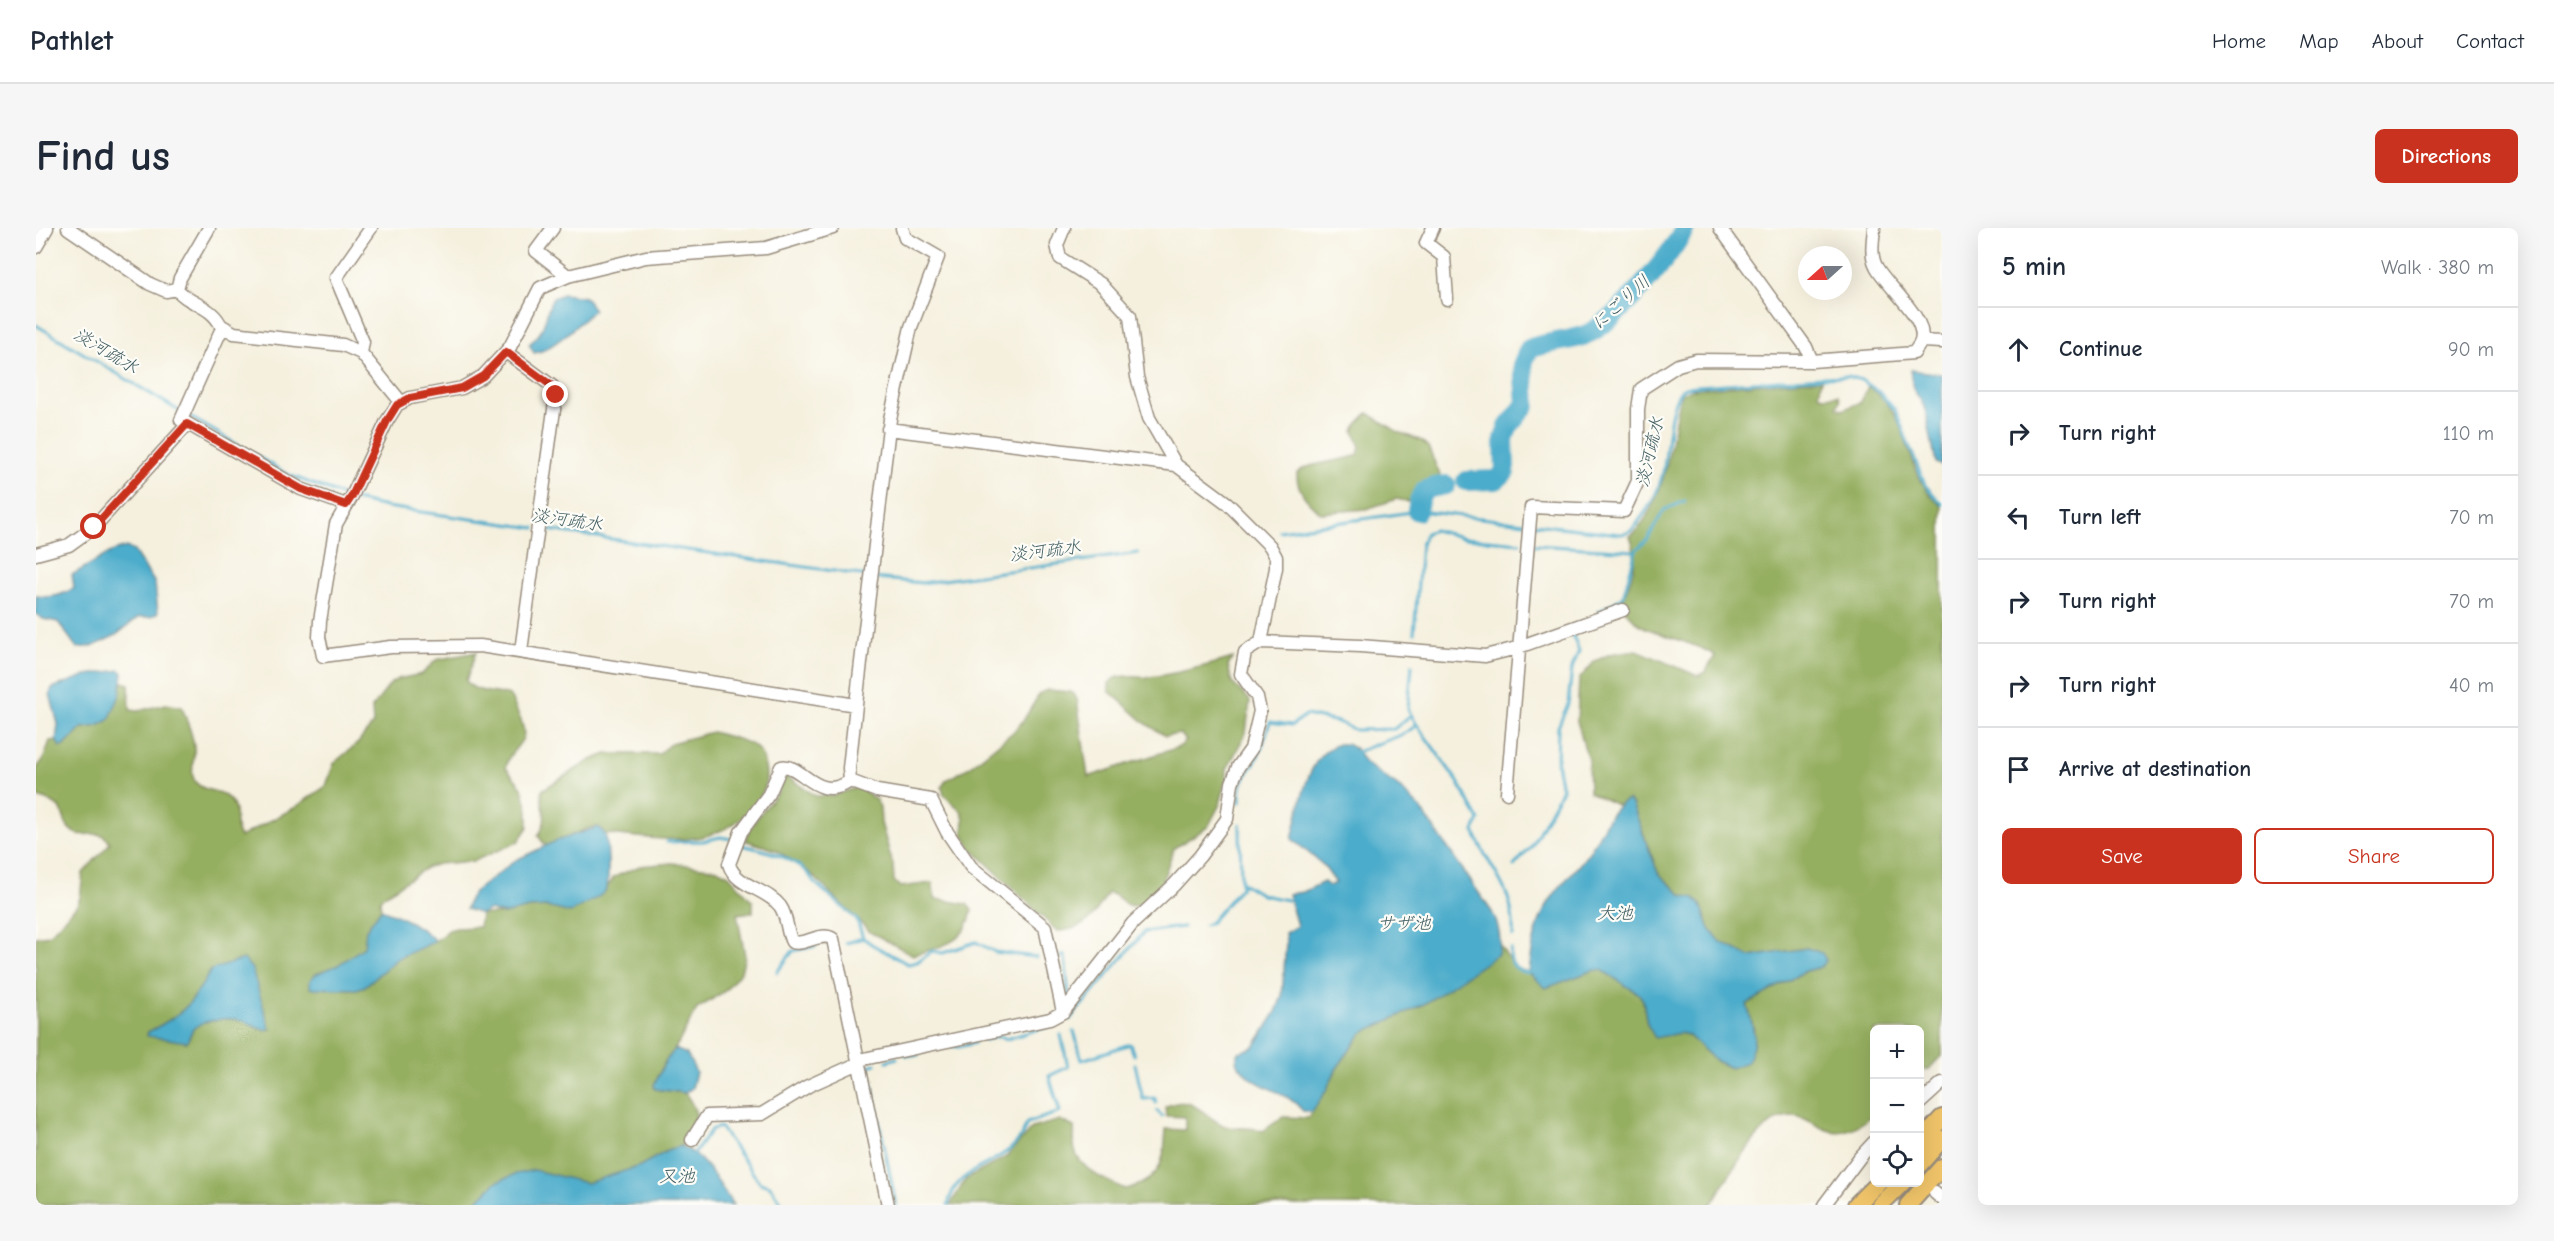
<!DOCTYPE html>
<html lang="en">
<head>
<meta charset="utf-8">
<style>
	body { margin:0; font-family:"Comic Neue","Klee One",sans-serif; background:#f6f6f7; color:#1f2937 }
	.controls { position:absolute; right:18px; bottom:18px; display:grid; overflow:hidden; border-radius:9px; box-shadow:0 6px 24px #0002 }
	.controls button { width:54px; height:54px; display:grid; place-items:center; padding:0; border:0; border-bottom:2px solid #e0e1e3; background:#fff; color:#1f2937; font:30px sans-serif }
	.compass { position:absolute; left:1762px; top:18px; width:54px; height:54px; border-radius:50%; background:#fff; box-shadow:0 6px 24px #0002; rotate:249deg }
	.stop { position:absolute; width:18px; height:18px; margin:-14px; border:4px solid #c8321e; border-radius:50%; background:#fff }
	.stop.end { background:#c8321e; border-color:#fff; box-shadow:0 2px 6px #0008 }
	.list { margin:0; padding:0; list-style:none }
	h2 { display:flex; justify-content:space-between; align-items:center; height:78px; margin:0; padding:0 24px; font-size:26px }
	h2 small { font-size:20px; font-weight:400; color:#747a83 }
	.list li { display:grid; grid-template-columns:39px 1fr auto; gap:18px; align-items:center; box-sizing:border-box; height:84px; padding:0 24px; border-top:2px solid #e0e1e3 }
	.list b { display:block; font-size:22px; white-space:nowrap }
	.list em { font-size:20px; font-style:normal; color:#747a83 }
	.actions { display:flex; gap:12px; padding:18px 24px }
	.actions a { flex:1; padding:14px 0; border:2px solid #c8321e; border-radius:9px; text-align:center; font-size:21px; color:#c8321e }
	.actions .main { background:#c8321e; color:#fff }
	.icon { flex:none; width:33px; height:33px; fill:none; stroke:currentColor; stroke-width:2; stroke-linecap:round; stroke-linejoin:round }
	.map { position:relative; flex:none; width:1906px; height:977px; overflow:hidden; border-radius:9px }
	header { display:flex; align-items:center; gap:36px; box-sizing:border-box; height:84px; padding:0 30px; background:#fff; border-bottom:2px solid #e0e1e3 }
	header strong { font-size:28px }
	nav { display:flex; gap:33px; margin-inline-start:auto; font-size:21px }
	.intro { display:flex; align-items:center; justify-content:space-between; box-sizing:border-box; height:144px; padding:0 36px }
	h1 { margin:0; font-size:42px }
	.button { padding:15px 27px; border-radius:9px; background:#c8321e; color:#fff; font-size:21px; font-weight:700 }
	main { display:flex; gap:36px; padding:0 36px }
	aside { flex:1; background:#fff; border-radius:9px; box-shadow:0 6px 24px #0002 }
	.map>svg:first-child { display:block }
</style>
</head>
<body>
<header>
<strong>Pathlet</strong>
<nav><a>Home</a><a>Map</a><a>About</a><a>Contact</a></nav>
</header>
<div class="intro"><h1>Find us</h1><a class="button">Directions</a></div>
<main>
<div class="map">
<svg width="1906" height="977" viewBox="0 0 1906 977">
	<rect width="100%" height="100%" fill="#fdfcf7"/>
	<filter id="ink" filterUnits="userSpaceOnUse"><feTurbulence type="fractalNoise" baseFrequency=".0167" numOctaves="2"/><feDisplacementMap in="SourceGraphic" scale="12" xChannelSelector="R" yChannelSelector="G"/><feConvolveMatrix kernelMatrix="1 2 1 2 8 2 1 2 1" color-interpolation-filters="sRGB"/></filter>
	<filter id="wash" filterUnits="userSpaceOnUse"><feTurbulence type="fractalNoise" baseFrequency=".008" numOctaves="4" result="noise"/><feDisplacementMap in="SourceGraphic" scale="24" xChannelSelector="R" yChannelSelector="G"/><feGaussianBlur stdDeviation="1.35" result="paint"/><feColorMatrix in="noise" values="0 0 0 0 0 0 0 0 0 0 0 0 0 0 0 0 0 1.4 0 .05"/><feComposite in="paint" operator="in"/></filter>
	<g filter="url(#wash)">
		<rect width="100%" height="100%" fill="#f5f0de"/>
		<!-- forest -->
		<path fill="#95af61" stroke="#686c40" stroke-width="1.5" fill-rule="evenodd" d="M 1786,151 L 1783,166 L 1787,168 L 1802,167 L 1804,172 L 1801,179 L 1807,182 L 1825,174 L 1832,158 C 1879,188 1866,248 1906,278 L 1906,827 L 1893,841 L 1884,843 L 1884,802 L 1838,802 L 1838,886 C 1787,930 1779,877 1745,890 C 1718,901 1690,953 1675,977 L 914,977 L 930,951 L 970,929 L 996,900 L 1024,892 L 1038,899 C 1039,907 1037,915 1039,923 C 1044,942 1073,954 1089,961 C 1125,953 1128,934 1130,901 L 1149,902 L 1149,889 L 1130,888 L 1129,879 C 1157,864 1168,890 1189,898 C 1201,902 1215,898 1227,903 L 1247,889 L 1272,890 L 1290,863 L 1301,840 L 1326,805 L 1388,776 L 1461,726 L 1464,718 L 1478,739 L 1493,745 L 1510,760 L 1558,742 L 1566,742 L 1603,766 L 1607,772 L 1611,796 L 1619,809 L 1644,805 L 1652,807 L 1680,833 L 1695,840 L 1718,802 L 1711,776 L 1769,743 L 1785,739 L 1771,720 L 1714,729 L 1685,714 L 1674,701 L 1665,677 L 1646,667 L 1622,645 L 1596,576 L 1587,574 L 1583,578 L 1553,564 L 1552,532 L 1541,493 L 1543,451 L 1559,433 L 1574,426 L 1601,422 L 1662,448 L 1669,444 L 1679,428 C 1671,419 1623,407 1608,399 C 1599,395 1591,383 1584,377 C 1595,354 1604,332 1594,308 C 1600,305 1603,300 1607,294 C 1632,257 1634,216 1643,172 L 1646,165 L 1655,161 Z
			M 1332,185 L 1362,204 L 1386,213 L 1392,219 L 1404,247 L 1389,278 L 1361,271 L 1330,281 L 1285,285 C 1272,275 1260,262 1261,245 C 1272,234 1305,234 1322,227 L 1324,219 L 1318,203 L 1321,196 Z
			M 440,424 L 430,453 C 439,466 459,463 474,468 C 478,478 491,499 487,510 C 482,521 471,526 470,540 L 486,559 L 492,582 L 492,599 L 482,614 L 438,633 L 402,636 L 390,640 L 347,668 L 344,672 L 345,681 L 330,702 L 329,719 L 302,737 L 280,746 L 274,760 L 321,761 L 329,758 L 362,730 L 399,713 L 413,702 L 420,700 L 443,699 L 445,686 L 468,686 L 493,680 L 512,679 L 527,683 L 541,680 L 569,663 L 578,649 L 604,638 L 636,635 L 681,641 L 693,647 L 717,674 L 717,684 L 701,686 L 709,728 L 705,744 L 689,763 L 661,781 L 639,821 L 629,834 L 618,857 L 619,861 L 649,865 C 668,892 660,892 645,918 L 631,923 L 604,938 L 551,956 L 528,951 L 460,954 L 437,977 L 0,977 L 0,709 L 13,707 L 41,677 L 44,670 L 47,645 L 74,615 C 63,597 49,613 36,603 C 28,598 29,589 25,582 C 20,575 8,571 0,568 L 0,541 L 7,532 L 14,513 L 20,512 L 24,519 L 28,518 L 46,500 L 62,498 L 73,492 L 87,454 L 93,456 L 94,482 L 102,483 L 130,476 L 146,479 C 150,491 157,506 158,519 C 160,531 150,550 164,558 C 177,566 185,560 196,575 C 203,584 196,599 204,609 L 258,580 L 290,558 L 298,535 L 322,515 L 337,496 L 336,480 L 355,455 L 362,451 L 386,446 L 400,432 ZM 156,775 L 234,801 C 222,804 219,796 208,793 C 195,789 167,790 157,801 C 155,804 153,810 151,814 L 112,804 L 137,792 Z
			M 1197,430 L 1192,438 L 1196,455 L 1214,472 L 1210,505 L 1191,541 L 1191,551 L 1184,576 L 1172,599 L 1138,620 L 1124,660 L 1121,667 L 1114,673 L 1098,678 L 1091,677 L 1079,667 L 1072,665 C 1058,688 1050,702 1021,703 L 935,620 L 927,607 L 928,591 L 926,584 L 908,567 L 906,559 L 910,552 L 932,540 L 977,504 L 987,493 L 1004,465 L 1011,462 L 1035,464 L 1041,471 L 1052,549 L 1143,519 L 1150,513 L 1145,506 L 1129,508 L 1109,495 L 1073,463 L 1073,455 C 1085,443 1099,451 1113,449 C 1141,446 1170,438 1197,430 Z
			M 676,504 C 689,508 708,511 719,519 C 726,524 728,532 729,539 C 737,575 696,603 665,609 C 634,615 600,608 569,606 L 562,599 L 553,600 L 510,618 L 502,608 C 516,586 503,579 506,562 L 555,532 L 571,526 L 623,526 L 635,515 Z
			M 745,545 L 780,568 L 796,568 L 819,560 L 827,562 L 840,572 L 844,579 L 845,595 L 857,637 L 858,653 L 864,659 L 896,655 L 899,671 L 931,676 L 936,682 C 930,716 906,718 877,727 L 834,704 L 773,644 L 760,635 L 740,622 L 708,612 L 720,591 L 743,563 Z"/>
		<!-- water -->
		<path fill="#4caccb" stroke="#446b74" stroke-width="1.5" d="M 527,66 L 549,69 L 558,82 C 545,94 514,124 498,125 L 493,116 C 512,102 507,88 517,70 Z
			M 1874,142 L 1906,146 L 1906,238 L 1900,235 L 1890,185 L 1886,174 L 1877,161 Z
			M 90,319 L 98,323 L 119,355 L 122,385 L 115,389 L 103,389 L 80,407 L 58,418 L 41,420 L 22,394 L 7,391 L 0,386 L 0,368 C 15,370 25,368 38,360 L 36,347 L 75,324 Z
			M 84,442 L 87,445 L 84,467 L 73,492 L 62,498 L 46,500 L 28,518 L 24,519 L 20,512 L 22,496 L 14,466 L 16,460 L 51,447 Z
			M 1303,516 L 1311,516 L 1320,521 L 1329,535 L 1363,559 L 1385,581 L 1456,684 C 1463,697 1466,711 1462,726 L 1388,776 L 1326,805 L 1301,840 L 1290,863 L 1276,884 L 1267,883 C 1247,858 1219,864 1200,833 L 1203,824 L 1218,819 L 1240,784 L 1246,768 L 1250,715 L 1249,705 L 1261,698 L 1252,666 L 1267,664 L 1288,654 L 1293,658 L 1300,655 L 1287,637 L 1256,611 C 1264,582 1269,526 1303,516 Z
			M 1592,572 L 1596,576 L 1622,645 L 1646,667 L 1659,670 L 1665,677 L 1674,701 L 1685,714 L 1714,729 L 1771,720 L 1786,725 L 1790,732 L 1785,739 L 1769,743 L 1711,776 C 1717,800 1723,811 1711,834 L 1695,840 L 1680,833 L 1652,807 L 1644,805 L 1619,810 L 1611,796 L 1607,772 L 1603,766 L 1566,742 L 1558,742 L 1510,760 L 1493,745 C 1495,727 1498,704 1506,687 C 1517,661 1541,643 1556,620 C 1565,605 1575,578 1592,572 Z
			M 562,599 C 563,600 568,605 569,606 C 572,613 574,656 570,662 C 562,673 546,675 535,685 L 511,679 L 493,680 L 468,686 L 453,682 L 445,686 L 430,681 L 433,671 L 438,664 L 480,632 L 520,613 Z
			M 345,681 C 366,688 384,698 400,713 L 362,730 L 329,758 L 321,761 L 274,760 L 274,752 L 280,746 L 302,737 L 328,719 L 330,702 Z
			M 208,731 L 216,741 L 234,801 C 222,803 219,797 208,793 C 195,789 168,790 157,801 C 155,804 153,810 151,814 L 111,808 L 112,804 C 149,785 154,778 175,742 Z
			M 639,821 L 651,826 L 660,844 L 656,860 L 649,865 L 619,861 L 618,857 L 629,834 Z
			M 645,918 C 669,928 683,956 697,977 L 437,977 L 460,954 L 480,946 L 498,942 L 551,955 L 604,938 L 631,923 Z"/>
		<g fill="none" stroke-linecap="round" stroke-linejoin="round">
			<!-- stream -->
			<path stroke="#4caccb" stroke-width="3" d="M 0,97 L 145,184
				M 151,187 L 251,246 L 310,269
				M 319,272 L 350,279 L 499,300
				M 1498,296 L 1584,306 C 1595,306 1600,298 1605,290 C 1615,277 1622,264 1626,248 C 1632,228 1631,170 1649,159 L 1786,149 L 1812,148 L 1825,152 L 1842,163 L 1859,182 L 1889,257 L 1906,276
				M 506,301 L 832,348
				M 1244,303 L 1382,283 L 1489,295
				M 1498,317 L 1599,323
				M 838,350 L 886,355 L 1102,325
				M 1562,384 L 1587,369 L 1600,322 L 1611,312 L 1628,282 L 1649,273
				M 1378,405 L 1385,316 L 1390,305 L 1398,302 L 1429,310 L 1484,315
				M 1376,437 L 1372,481 L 1381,497 L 1422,554 L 1443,592 L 1438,603 C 1452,642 1480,660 1477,708
				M 1322,524 C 1341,514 1364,511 1381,497
				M 1204,574 C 1204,547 1211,550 1221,530 C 1227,519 1230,505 1234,494 L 1256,497 L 1270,487 L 1302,494 L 1319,502 L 1358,501 L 1375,487
				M 631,614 L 667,613 L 684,609 L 696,611
				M 705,617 C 729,622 765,630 778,654 L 821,692 L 827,710 L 837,717 L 872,736 L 881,734 L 896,723 L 907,725 L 940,714 L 959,724 L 1000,729
				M 1478,638 L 1495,619 L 1526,561 L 1521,535 L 1522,499 L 1532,476 L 1536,440 L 1543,423 L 1536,405
				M 1205,654 L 1226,667 L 1251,672
				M 1169,697 L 1175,694 L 1205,659 L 1204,596
				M 810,715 L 827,710
				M 1475,721 C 1472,735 1479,743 1493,745
				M 1025,728 L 1029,728 L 1033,770
				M 741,744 L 757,723 L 780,718
				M 1034,791 L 1108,704 L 1147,699
				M 1038,803 L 1046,832 L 1094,816 L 1098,827
				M 949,812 L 962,808 L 971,811 L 1022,795
				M 916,818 L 923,819 L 938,815
				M 870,827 L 882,827
				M 851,833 L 861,830
				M 840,836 L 832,838 L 860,977
				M 1099,836 L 1107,871 L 1119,870 L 1120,875
				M 1121,883 L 1126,888
				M 658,926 L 675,902 L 684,899 L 724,955 L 734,958 L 747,977
				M 912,977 C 921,931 977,942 991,895 L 1024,884 L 1013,848 L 1032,839 L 1025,807"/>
			<!-- river -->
			<path stroke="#4caccb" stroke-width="20" d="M 1430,253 L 1460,252 L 1469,244 L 1468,211 L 1472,199 L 1490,176 L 1487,135 L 1493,121 C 1510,114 1529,114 1547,108 C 1579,96 1633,30 1649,0
				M 1381,283 C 1385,260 1388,261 1410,257"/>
		</g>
	</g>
	<g filter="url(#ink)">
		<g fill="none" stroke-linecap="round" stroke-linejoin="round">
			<!-- minor casing -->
			<g stroke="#988d7e" stroke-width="15">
				<path id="minor" d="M 32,0 L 114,56 L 130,63 L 141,61
					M 335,0 L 300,50 L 327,114 L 325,125 L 365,174
					M 517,0 L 500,23 L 532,48
					M 797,0 L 730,20 L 610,29 L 532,48 L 504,60 L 474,119 L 447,148 L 426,160 L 374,170 L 361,177 L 351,193 L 316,268 L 300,296 L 284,393 L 283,409 L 287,428 L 355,419 L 444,418 L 820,477
					M 1028,0 L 1021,17 L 1024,30 L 1065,56 L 1094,88 L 1101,149 L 1113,190 L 1140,237 L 1191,275 L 1234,318 L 1240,329 L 1240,340 L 1225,414
					M 1397,0 L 1390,15 L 1408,29 L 1411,71
					M 1684,0 L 1770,119 L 1776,133
					M 0,19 L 11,0
					M 141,61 C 152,77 176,76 186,100 L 145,192 L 265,261 L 310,277
					M 141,61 L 144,50 L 173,0
					M 186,98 L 198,105 L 307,117 L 325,125
					M 1885,113 L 1906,114
					M 470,124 L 516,158 L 520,167 L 485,423
					M 852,201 L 1140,237
					M 0,326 L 33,317 L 58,299 L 151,197
					M 814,553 C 781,576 765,534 745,539 L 733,566 L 705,604 L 693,636 C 699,658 731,661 744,678 C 752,689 750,703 756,714 C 769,718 785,703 797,711 L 852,977
					M 814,553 L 813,540 L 821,468 L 854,191 L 875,99 L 902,29 L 869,10 L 866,0
					M 814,553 L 841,563 L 895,572 L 911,604 L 935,639 L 1009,699 L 1027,784
					M 1471,565 L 1495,279 L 1588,283 L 1602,253 L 1602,181 L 1605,161 L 1642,137 L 1660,132 L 1776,133 L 1878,125 C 1880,121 1884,117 1885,113 C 1892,90 1850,58 1840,38 C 1834,27 1837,12 1838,0
					M 823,832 L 1014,791 L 1027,784 L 1097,695 L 1138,657 L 1164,628 L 1191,591 L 1196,555 L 1202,539 L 1215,521 L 1224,483 L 1221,469 L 1205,446 L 1209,424 L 1225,414 L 1324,418 L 1449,428 L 1477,421 L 1587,382
					M 1884,875 L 1906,855
					M 656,912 L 671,888 L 726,886 L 772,858 L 823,835
					M 1899,965 L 1906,971
					M 1788,977 L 1824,929 L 1838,914"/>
			</g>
			<!-- highway casing -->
			<g stroke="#988d7e" stroke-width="20">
				<path id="highway" d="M 1884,914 L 1906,890
					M 1884,936 L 1906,911
					M 1820,977 L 1843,954
					M 1844,977 L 1867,954
					M 1872,977 L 1906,939"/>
			</g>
			<!-- minor -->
			<use href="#minor" stroke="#fff" stroke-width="12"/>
			<!-- highway -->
			<use href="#highway" stroke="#f0c469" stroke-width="16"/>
		</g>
	</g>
	<g fill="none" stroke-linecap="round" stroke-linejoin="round" filter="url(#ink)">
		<!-- route -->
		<path stroke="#c8321e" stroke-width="8" d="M 58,299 L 151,196 L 265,261 L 310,277 L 316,268 L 351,193 L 361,177 L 374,170 L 426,160 L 447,148 L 470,124 L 516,158 L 520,167"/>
	</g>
	<g text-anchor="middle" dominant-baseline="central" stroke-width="4.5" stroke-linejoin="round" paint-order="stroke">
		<!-- water labels -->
		<g font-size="18" font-style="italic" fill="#425e63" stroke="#fdfcf7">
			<text transform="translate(1585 75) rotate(-42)">にごり川</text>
			<text transform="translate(70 123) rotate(31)">淡河疏水</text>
			<text transform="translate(1614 224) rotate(-77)">淡河疏水</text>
			<text transform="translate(531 292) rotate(8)">淡河疏水</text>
			<text transform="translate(1009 323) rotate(-7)">淡河疏水</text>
			<text x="1579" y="685">大池</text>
			<text x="1368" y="695">サザ池</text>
			<text x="641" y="948">又池</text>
		</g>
	</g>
</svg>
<div class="controls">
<button>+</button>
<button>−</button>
<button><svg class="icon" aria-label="locate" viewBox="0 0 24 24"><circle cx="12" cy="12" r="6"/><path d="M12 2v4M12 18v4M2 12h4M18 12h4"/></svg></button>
</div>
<svg class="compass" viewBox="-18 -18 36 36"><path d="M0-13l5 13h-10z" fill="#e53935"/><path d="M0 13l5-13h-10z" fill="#747a83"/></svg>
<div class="stop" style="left:58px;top:299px"></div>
<div class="stop end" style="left:520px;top:167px"></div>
</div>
<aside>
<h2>5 min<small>Walk · 380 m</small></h2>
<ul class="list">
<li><svg class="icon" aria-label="ahead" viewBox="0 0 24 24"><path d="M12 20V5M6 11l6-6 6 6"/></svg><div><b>Continue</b></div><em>90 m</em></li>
<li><svg class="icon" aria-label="right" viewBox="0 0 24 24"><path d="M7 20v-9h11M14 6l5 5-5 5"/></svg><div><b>Turn right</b></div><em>110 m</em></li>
<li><svg class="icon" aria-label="left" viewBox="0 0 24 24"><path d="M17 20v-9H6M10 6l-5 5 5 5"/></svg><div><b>Turn left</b></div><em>70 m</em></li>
<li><svg class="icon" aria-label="right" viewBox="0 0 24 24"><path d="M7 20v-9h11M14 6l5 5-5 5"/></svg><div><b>Turn right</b></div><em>70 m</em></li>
<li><svg class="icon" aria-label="right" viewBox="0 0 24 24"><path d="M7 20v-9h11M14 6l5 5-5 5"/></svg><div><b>Turn right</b></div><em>40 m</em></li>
<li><svg class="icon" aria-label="arrive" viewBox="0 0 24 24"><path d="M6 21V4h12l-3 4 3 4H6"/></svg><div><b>Arrive at destination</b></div></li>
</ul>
<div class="actions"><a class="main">Save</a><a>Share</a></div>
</aside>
</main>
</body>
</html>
